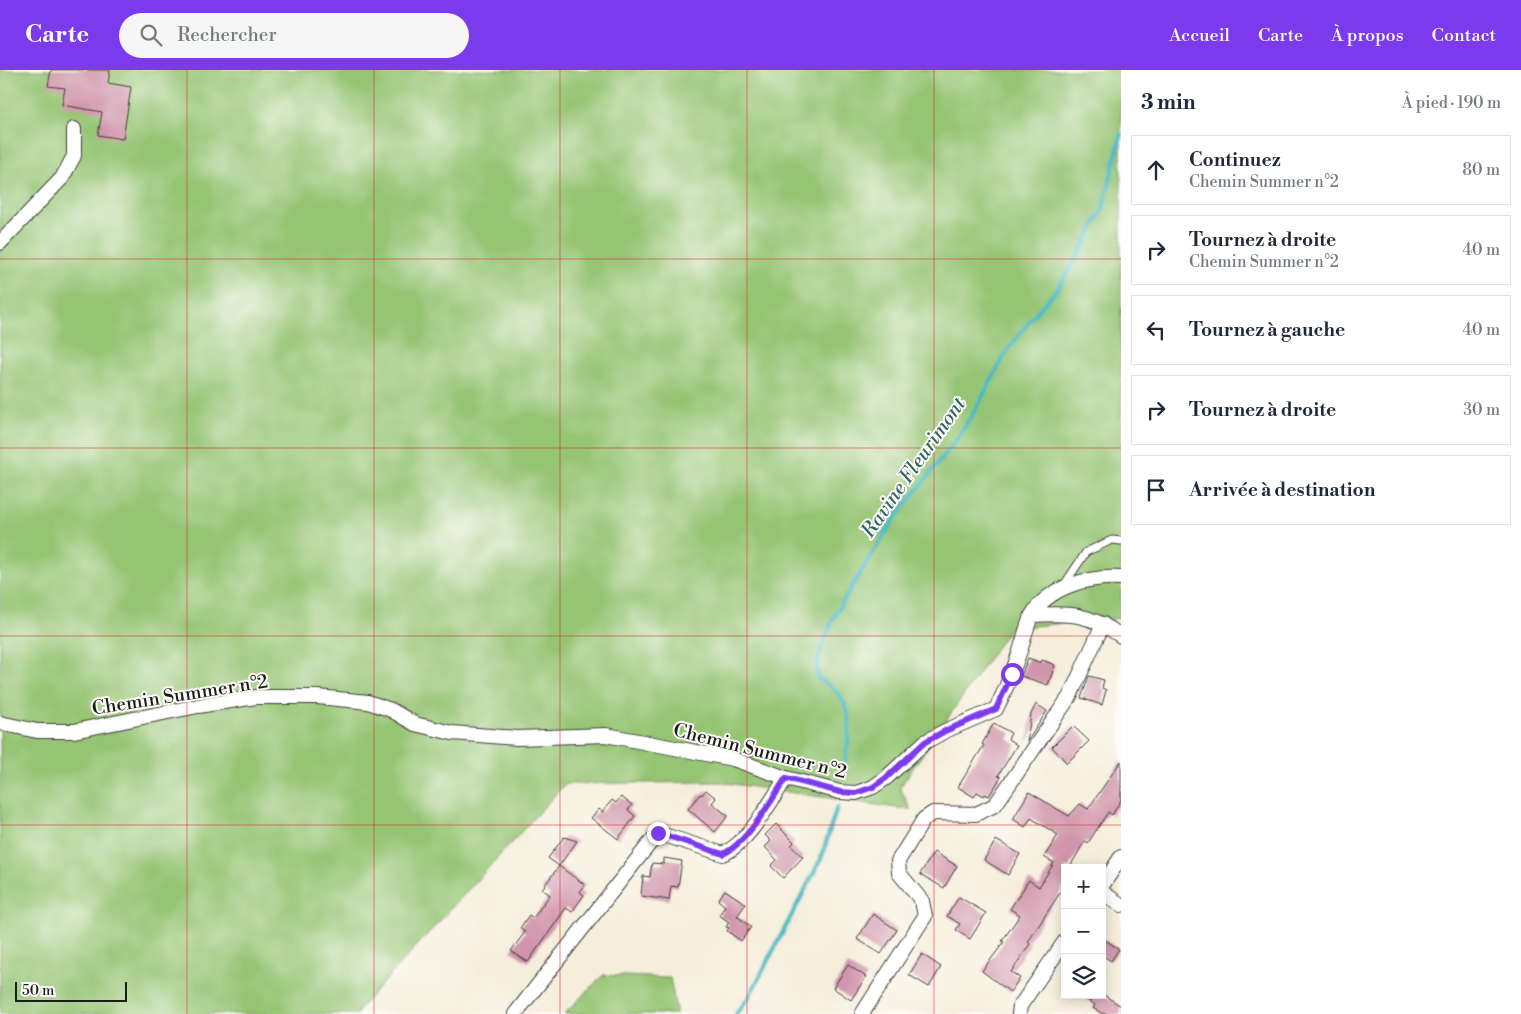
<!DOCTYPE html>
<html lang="fr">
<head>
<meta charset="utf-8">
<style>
	body { margin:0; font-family:"Libre Bodoni",serif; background:#f6f6f7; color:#1f2937 }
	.controls { position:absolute; right:15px; bottom:15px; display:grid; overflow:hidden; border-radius:0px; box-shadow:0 2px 12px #0003 }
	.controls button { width:45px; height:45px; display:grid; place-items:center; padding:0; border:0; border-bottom:1px solid #e0e1e3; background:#fff; color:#1f2937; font:25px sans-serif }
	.scale { position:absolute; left:15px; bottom:12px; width:112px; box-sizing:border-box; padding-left:5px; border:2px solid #1c1c1c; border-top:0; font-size:14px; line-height:18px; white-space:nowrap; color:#1c1c1c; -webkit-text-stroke:4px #fdfcf7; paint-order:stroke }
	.stop { position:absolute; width:15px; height:15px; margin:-11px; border:4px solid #7c3aed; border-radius:50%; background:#fff }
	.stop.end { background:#7c3aed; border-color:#fff; box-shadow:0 1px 5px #0008 }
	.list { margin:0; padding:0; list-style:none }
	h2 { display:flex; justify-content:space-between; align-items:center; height:65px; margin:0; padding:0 20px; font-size:21px }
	h2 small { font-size:16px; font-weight:400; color:#747a83 }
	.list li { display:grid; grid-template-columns:32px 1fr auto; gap:15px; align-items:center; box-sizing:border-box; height:70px; margin:0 10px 10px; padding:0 10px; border:1px solid #e0e1e3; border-radius:0px }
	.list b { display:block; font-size:19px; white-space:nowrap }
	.list p { margin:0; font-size:16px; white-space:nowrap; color:#747a83 }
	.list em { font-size:16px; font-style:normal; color:#747a83 }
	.icon { flex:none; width:28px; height:28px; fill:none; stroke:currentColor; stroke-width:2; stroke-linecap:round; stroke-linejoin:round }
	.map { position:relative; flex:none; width:1121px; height:944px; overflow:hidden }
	header { display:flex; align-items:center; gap:30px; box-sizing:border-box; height:70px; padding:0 25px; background:#7c3aed; color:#fff }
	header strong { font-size:24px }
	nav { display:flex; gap:28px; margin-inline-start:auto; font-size:18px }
	.search { width:350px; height:45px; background:#f6f6f7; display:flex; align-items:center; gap:12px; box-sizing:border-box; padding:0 18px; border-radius:28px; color:#747a83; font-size:19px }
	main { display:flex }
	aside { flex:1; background:#fff }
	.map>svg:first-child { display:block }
</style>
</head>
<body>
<header>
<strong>Carte</strong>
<div class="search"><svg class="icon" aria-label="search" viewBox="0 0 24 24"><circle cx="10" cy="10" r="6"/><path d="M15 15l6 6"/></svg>Rechercher</div>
<nav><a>Accueil</a><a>Carte</a><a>À propos</a><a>Contact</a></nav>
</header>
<main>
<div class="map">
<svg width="1121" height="944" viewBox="0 0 1121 944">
	<rect width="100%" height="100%" fill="#fdfcf7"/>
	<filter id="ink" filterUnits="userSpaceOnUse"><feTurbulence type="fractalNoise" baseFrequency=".02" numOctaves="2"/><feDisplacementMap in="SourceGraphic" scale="10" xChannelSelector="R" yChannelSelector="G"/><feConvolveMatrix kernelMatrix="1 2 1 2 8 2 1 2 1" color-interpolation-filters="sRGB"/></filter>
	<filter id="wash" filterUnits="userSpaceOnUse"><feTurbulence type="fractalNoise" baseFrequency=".0096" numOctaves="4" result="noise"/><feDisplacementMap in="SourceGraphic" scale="20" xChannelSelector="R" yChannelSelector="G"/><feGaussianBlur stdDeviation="1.12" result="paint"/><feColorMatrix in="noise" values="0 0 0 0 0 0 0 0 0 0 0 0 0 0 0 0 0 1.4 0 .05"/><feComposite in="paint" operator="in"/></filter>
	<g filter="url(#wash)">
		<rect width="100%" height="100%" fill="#f6eedb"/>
		<!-- green -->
		<path fill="#95c473" stroke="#587048" d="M 0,0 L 1121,0 L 1121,548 L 1010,558 L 900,717 L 911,740 L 719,712 L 565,714 L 361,937 L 357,944 L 0,944 Z
			M 603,905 L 670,908 L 677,944 L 564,944 Z"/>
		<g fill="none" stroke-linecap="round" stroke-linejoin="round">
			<!-- stream -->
			<path stroke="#4ab9c0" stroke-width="4.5" d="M 843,702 C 848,677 856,643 837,622 C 832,617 824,613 818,608 L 817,597 L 821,578 L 834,547 L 854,513 L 895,448 L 955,372 L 976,339 L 1007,281 L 1038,240 L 1056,221 L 1083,177 L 1103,139 L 1121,65
				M 736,944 L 749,927 L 821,789 L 837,737"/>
		</g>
		<g id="blocks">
			<!-- building -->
			<path fill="#d095ac" d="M 51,0 L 110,0 L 108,13 L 131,17 L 123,69 L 98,65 L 102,42 L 62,35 L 65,18 L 48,16 Z
				M 1028,588 L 1041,593 L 1042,590 L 1055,595 L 1048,615 L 1021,606 Z
				M 1089,606 L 1104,610 L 1102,618 L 1106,620 L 1102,635 L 1081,628 Z
				M 1036,634 L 1047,641 L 1027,672 L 1031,644 Z
				M 994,653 L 1011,663 L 1008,669 L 1017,675 L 998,706 L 1001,707 L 989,726 L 985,724 L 984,726 L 977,722 L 974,727 L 958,717 L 984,675 L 982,674 Z
				M 1073,656 L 1089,671 L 1067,693 L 1052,677 Z
				M 1121,691 L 1121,730 L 1112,745 L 1108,742 L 1088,773 L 1085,771 L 1069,798 L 1065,798 L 1065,815 L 1028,872 L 1030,874 L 1011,902 L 1020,908 L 1010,922 L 982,901 L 1004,872 L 1002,871 L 1020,845 L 1010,839 L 1029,810 L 1039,817 L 1054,793 L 1044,787 L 1058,765 L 1031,748 L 1025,757 L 1013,749 L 1029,722 L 1069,746 L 1080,734 L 1088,739 Z
				M 706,720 L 716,728 L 712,733 L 728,746 L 715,762 L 688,739 L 700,724 L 702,725 Z
				M 621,727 L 632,735 L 628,740 L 635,746 L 618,769 L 591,748 L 599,739 L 602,742 L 612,730 L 616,733 Z
				M 776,754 L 794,772 L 791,776 L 803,787 L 783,808 L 771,796 L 777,790 L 765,777 L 771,771 L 765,765 Z
				M 564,767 L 577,771 L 559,796 L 548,788 Z
				M 996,770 L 1020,784 L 1008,805 L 984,790 Z
				M 934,782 L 957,796 L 944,818 L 920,804 Z
				M 664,788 L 682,791 L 678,817 L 671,816 L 669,830 L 641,826 L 643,806 L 650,807 L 652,793 L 664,794 Z
				M 559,796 L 585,815 L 580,822 L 584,825 L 572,842 L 566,838 L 528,892 L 511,881 L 525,862 L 520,858 L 529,845 L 533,848 L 550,825 L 542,819 Z
				M 725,820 L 746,834 L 737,846 L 751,857 L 741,871 L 727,861 L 729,858 L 726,857 L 729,852 L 719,845 L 725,836 L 718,830 Z
				M 959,827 L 986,843 L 970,869 L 956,860 L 960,854 L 947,846 Z
				M 873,844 L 897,860 L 881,884 L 857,869 Z
				M 1102,868 L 1119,879 L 1111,891 L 1102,885 Z
				M 922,884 L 941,897 L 929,917 L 909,905 Z
				M 848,895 L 866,907 L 851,930 L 833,918 Z
				M 1079,925 L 1104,925 L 1121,936 L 1121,944 L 1103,944 L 1093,938 L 1095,935 Z"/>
		</g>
	</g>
	<g filter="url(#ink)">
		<use href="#blocks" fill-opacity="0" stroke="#3d3c39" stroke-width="1"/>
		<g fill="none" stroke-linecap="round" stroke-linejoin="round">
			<!-- service casing -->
			<g stroke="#3d3c39" stroke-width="9">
				<path id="service" d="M 1064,515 L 1086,482 L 1112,470 L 1121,471"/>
			</g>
			<!-- minor casing -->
			<g stroke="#3d3c39" stroke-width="16">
				<path id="minor" d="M 0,173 L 62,108 L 74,86 L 74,59
					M 1032,545 C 1070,543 1089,543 1121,566
					M 0,653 L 37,661 L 74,661 L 198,636 L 256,627 L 318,627 L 368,632 L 391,640 L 415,654 L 452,663 L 517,668 L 606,665 L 733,689 L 786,708 L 840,722 L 856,723 L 873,717 L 886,708 L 925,672 L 945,661 L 996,639 C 1006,619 1014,599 1021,578 C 1024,568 1027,555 1032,545 C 1049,516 1090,506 1121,508
					M 1102,816 L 1121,787
					M 1102,822 L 1121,835
					M 515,944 L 658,763 L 723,784 C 748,773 771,731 786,708
					M 862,944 L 925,846 L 922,831 L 899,803 L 898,791 L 924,749 L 933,743 L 976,744 L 995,735 L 1070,626 L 1103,554
					M 1019,944 L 1020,936 L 1065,871"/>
			</g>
			<!-- service -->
			<use href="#service" stroke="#fff" stroke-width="7"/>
			<!-- minor -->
			<use href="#minor" stroke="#fff" stroke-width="14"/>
		</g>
	</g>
	<g fill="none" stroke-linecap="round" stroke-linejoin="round" filter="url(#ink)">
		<!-- route -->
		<path stroke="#7c3aed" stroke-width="6" d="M 658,763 L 723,784 C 747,773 771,731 786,708 L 840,722 L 856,723 L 873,717 L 886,708 L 925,672 L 945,661 L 996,639 L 1012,604"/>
	</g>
	<!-- grid -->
	<path fill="none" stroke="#d62828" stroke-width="1" stroke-opacity="0.55" d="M 187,0 L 187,944M 374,0 L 374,944M 560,0 L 560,944M 747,0 L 747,944M 934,0 L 934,944M 0,189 L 1121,189M 0,378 L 1121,378M 0,566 L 1121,566M 0,755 L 1121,755"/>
	<g text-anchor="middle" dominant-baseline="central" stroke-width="4" stroke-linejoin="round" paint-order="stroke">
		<!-- street labels -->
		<g font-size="19" fill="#1c1c1c" stroke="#fdfcf7">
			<text transform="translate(180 625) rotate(-9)">Chemin Summer n°2</text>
			<text transform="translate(760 681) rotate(14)">Chemin Summer n°2</text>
		</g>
		<!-- water labels -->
		<g font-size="20" font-style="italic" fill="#316366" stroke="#fdfcf7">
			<text transform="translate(914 398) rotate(-55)">Ravine Fleurimont</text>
		</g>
	</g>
</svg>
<div class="controls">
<button>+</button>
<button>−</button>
<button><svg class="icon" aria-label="layers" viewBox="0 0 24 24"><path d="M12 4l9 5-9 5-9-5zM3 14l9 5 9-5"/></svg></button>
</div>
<div class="scale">50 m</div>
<div class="stop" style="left:1012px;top:604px"></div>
<div class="stop end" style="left:658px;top:763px"></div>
</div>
<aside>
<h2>3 min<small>À pied · 190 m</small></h2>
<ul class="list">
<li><svg class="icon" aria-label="ahead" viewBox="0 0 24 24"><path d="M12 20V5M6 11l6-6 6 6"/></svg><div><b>Continuez</b><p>Chemin Summer n°2</p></div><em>80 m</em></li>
<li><svg class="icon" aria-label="right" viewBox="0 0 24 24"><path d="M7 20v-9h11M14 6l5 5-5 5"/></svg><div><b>Tournez à droite</b><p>Chemin Summer n°2</p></div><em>40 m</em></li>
<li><svg class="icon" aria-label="left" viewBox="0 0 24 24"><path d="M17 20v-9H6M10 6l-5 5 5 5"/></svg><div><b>Tournez à gauche</b></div><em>40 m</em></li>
<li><svg class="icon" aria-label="right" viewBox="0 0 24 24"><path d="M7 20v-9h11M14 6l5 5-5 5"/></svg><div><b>Tournez à droite</b></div><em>30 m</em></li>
<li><svg class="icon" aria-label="arrive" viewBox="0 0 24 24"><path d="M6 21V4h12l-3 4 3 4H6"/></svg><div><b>Arrivée à destination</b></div></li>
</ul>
</aside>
</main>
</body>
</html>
